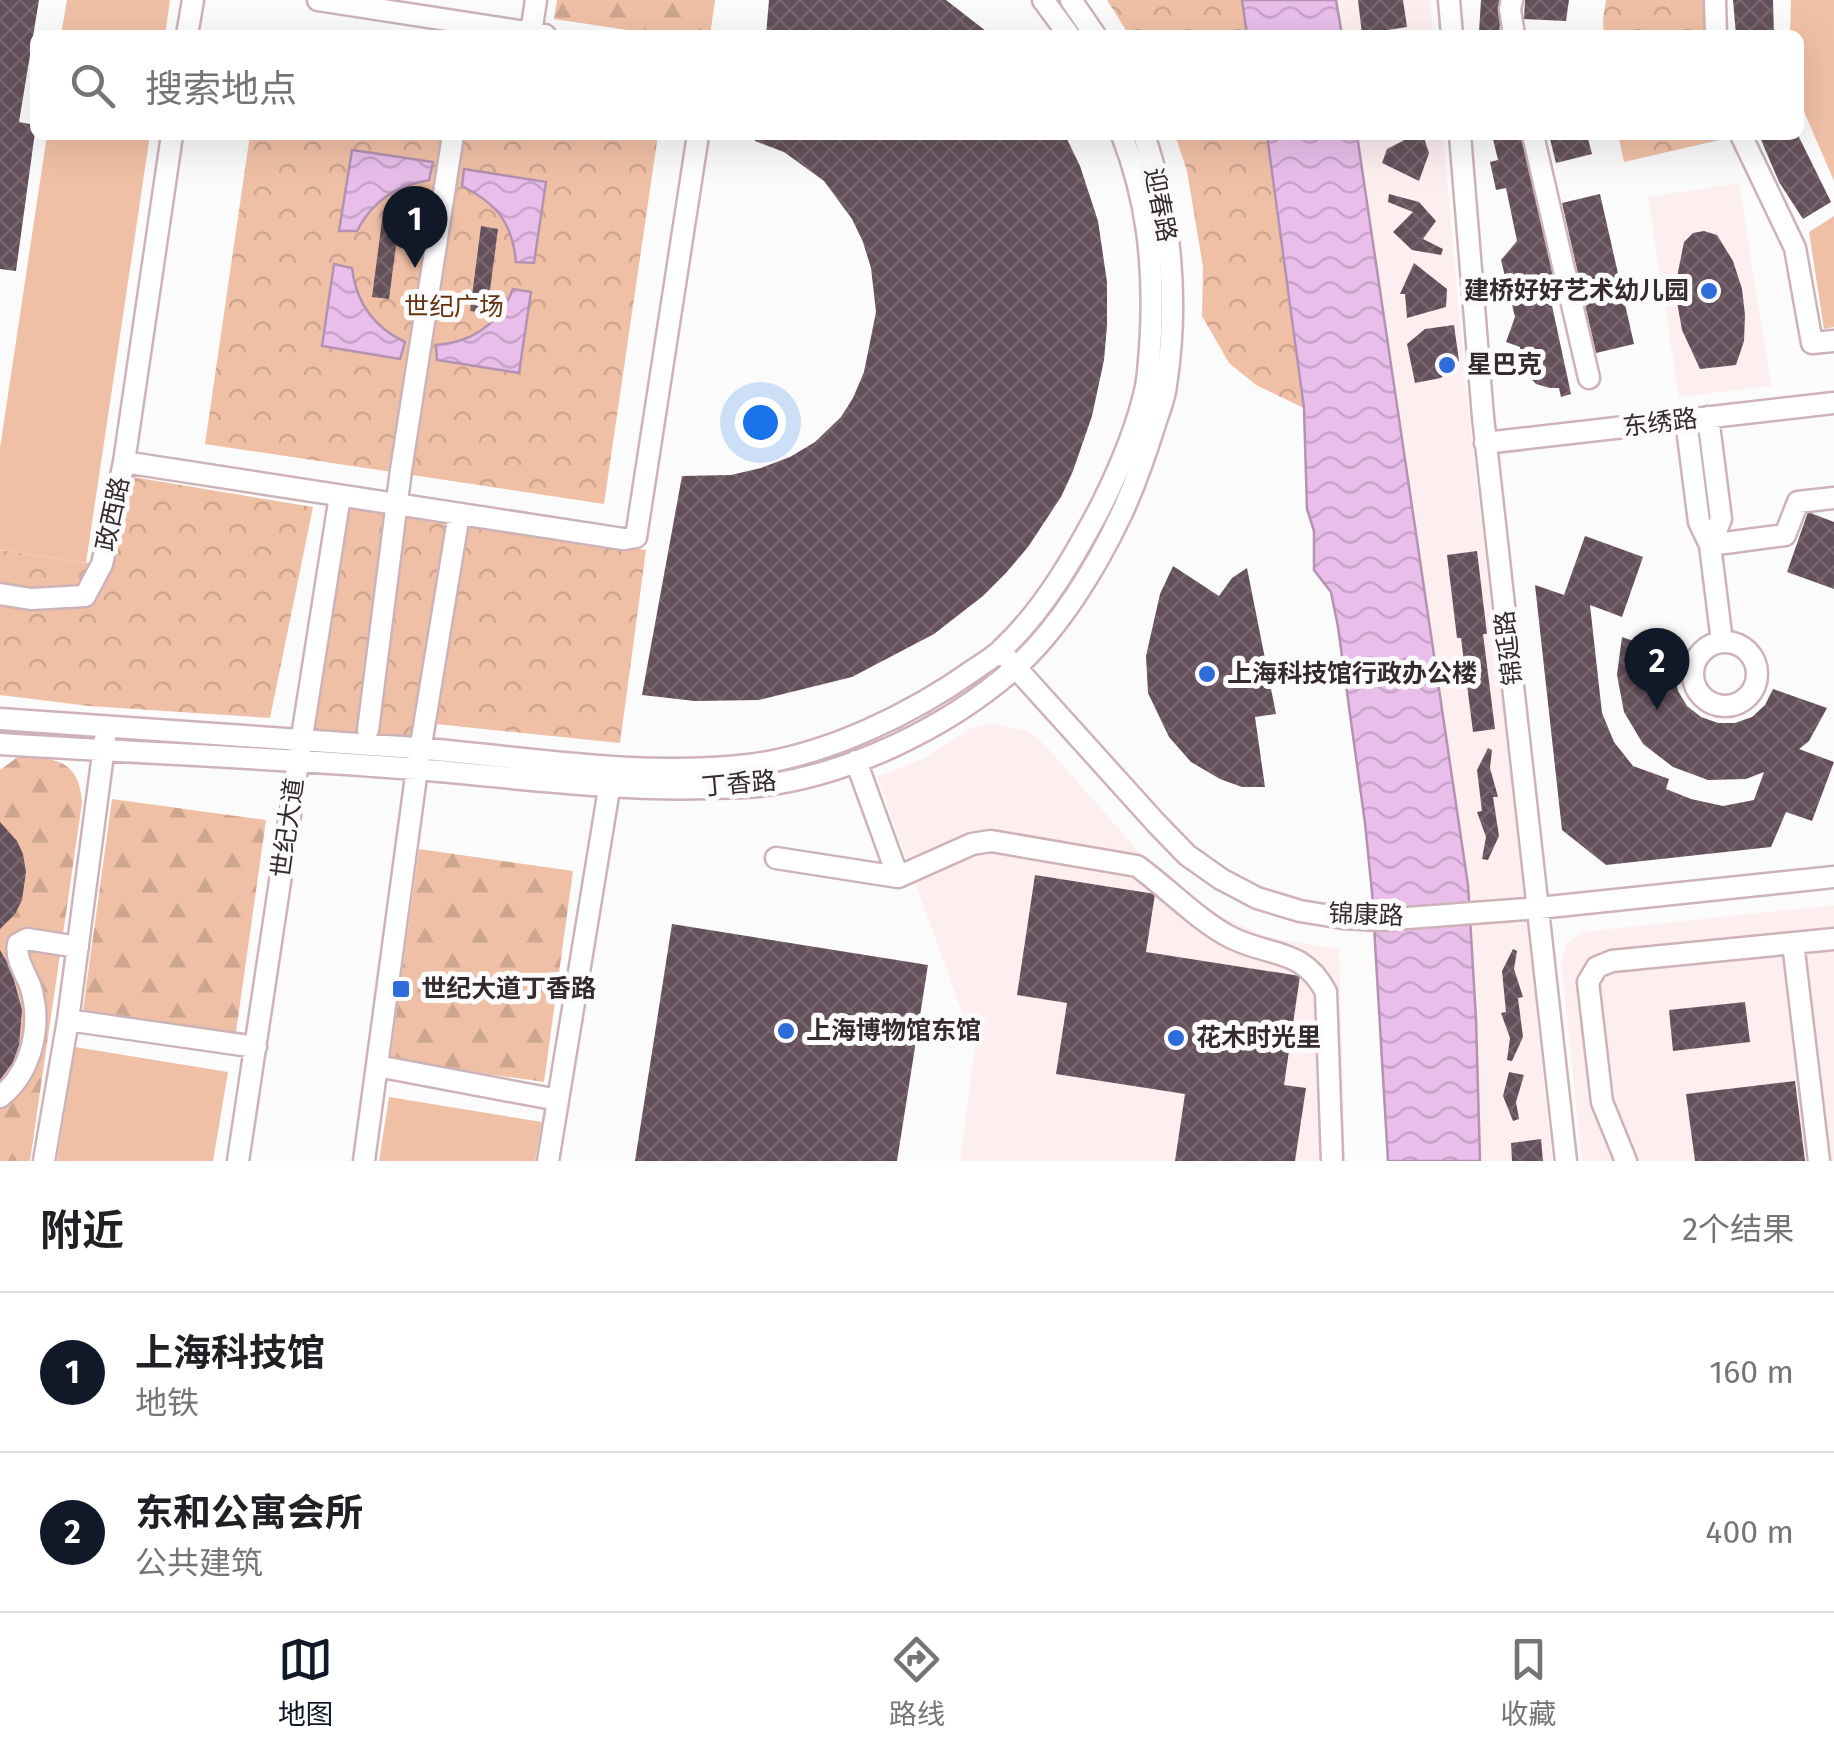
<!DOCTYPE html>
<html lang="zh">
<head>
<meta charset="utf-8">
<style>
	body { margin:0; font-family:"Fira Sans","Noto Sans SC",sans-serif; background:#f2f2f2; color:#202124 }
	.you { position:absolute; left:760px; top:422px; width:35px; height:35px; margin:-25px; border:8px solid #fff; border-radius:50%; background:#1a73e8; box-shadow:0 0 0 15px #1a73e833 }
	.badge { display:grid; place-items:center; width:65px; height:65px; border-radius:50%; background:#111827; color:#fff; font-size:32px; font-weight:700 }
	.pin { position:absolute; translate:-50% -82px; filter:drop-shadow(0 2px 5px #0008) }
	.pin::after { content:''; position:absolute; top:52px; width:35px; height:30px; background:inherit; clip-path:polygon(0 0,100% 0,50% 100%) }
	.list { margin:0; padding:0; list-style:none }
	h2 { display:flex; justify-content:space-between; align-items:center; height:130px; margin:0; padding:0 40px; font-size:42px }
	h2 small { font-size:32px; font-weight:400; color:#757577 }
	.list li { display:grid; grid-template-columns:65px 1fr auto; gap:30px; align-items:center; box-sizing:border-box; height:160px; padding:0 40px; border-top:2px solid #e0e0e0 }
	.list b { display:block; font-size:38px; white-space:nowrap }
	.list p { margin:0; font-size:32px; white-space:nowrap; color:#757577 }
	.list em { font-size:32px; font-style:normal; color:#757577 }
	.icon { flex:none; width:55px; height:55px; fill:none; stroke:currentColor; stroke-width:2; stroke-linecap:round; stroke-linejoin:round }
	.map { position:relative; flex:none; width:1834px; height:1161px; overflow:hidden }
	.search { position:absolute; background:#fff; box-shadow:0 10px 40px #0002; left:30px; right:30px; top:30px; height:110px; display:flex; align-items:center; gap:25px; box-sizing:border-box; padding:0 35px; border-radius:15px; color:#757577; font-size:38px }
	.sheet { height:450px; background:#fff }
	nav { display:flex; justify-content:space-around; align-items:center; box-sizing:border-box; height:140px; border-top:2px solid #e0e0e0; background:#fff; font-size:28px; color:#757577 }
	nav a { display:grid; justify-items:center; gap:5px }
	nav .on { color:#111827 }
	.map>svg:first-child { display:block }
</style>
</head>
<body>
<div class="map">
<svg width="1834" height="1161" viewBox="0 0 1834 1161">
	<defs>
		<pattern id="forest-firs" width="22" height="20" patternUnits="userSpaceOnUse" patternTransform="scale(2.5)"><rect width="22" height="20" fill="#f0c0a6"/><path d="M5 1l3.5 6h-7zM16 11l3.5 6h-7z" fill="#cea58f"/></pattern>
		<pattern id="park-crowns" width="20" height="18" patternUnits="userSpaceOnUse" patternTransform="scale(2.5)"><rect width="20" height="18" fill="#f0c0a6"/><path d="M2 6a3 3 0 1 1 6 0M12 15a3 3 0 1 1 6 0" fill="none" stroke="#cea58f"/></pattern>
		<pattern id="water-waves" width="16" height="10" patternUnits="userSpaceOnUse" patternTransform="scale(2.5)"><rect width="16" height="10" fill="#e9beeb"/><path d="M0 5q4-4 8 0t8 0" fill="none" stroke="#c8a3ca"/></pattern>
		<pattern id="building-cross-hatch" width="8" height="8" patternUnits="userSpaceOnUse" patternTransform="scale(2.5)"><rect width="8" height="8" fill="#64505a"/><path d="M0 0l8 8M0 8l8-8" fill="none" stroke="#77666e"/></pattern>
	</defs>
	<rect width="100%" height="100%" fill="#fbfbfb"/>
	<!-- built -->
	<path fill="#fdeef0" d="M 1336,0 L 1430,0 L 1433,35 L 1342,35 Z
		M 1357,135 L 1443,135 L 1467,399 L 1527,914 L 1552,1161 L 1480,1161 L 1476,1019 L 1468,885 Z
		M 1739,183 L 1771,386 L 1679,397 L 1648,197 Z
		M 989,723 L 1026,731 L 1044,744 L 1147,861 L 1182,890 L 1221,916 L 1267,937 L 1339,949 L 1345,1161 L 960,1161 L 975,1048 L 877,777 L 925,758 L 972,728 Z
		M 1834,905 L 1834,1161 L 1582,1161 L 1561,963 L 1566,944 L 1581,932 Z"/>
	<!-- green -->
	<path fill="#f0c0a6" d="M 67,0 L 170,0 L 165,35 L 61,35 Z
		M 1791,0 L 1834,0 L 1834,181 L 1805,114 L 1799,94 L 1799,35 L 1790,35 Z
		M 47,135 L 150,135 L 86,563 L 0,550 L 0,448 Z
		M 1834,216 L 1834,327 L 1824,329 L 1809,232 Z
		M 75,1047 L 228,1072 L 213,1161 L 57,1161 Z
		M 389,1097 L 542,1122 L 535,1161 L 379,1161 Z"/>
	<!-- forest -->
	<path fill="url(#forest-firs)" d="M 557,0 L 715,0 L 710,35 L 661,35 L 554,19 Z
		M 19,756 C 56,759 79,759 82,803 L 30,1161 L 0,1161 L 0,770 Z
		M 112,799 L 266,820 L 236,1032 L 83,1010 Z
		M 419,849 L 573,871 L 544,1082 L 390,1060 Z"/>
	<!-- park -->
	<path fill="url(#park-crowns)" d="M 1107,0 L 1242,0 L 1247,35 L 1129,35 Z
		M 1606,0 L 1704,0 L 1705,35 L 1604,35 L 1603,19 Z
		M 250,135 L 658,135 L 604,504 L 205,444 Z
		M 1175,135 L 1267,135 L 1304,408 L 1256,385 L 1229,363 L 1202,316 L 1203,267 L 1187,171 Z
		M 1618,135 L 1727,135 L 1728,138 L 1624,162 Z
		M 127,476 L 313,507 L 270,718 L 89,706 L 0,695 L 0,550 L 86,563 L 110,564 Z
		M 346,503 L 446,518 L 413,740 L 312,734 Z
		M 466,525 L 646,550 L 620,743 L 436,724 Z"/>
	<!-- water -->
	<path fill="url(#water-waves)" stroke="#b392b2" stroke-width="2.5" d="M 1242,0 L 1336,0 L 1342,35 L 1247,35 Z
		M 1267,135 L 1357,135 L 1468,885 L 1476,1019 L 1480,1161 L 1388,1161 L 1372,892 L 1365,823 L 1338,627 L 1331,592 L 1314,570 L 1314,531 L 1307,509 L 1304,408 Z
		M 352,150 L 433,162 L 429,180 C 396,186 372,201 357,231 L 339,231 Z
		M 464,169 L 546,182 L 534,263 L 516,262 C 512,222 497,204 462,186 Z
		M 334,264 L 352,268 C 356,302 373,327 405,342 L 400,359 L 322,346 Z
		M 513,289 L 531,292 L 519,373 L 437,360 L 436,345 C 473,342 499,324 513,289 Z"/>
	<!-- building -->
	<path fill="url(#building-cross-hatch)" d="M 0,0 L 39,0 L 19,122 L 35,125 L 35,132 L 16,271 L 0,269 Z
		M 769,0 L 946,0 L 991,35 L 766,35 Z
		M 1358,0 L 1403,0 L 1407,27 L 1362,34 Z
		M 1481,0 L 1502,0 L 1499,34 L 1479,32 Z
		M 1525,0 L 1569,0 L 1566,21 L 1524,19 Z
		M 1733,0 L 1773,0 L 1774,35 L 1736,35 Z
		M 755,135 L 1065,135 L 1080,166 L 1098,221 L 1107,282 L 1107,326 L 1104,360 L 1092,416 L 1073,471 L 1061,497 L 1028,547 L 1006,573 L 983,596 L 934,634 L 852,677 L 759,700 L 695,701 L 642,695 L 682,476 L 731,475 L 761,468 L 790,457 L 815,442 L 841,417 L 853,398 L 864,372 L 876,312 L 871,268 L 863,242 L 852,219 L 824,181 L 784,152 L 755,141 Z
		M 1414,135 L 1423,135 L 1429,153 L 1419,181 L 1382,163 L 1387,149 Z
		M 1492,135 L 1524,135 L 1557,285 L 1548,287 L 1571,394 L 1561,397 L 1559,388 L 1550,388 L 1536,384 L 1526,373 L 1521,361 L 1520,347 L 1506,342 L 1515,317 L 1501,260 L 1517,241 L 1506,188 L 1496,190 L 1490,162 L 1498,160 Z
		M 1549,135 L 1587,135 L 1592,154 L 1556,163 Z
		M 1759,135 L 1798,135 L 1831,202 L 1803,219 L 1779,182 Z
		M 1389,194 L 1419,202 L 1436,221 L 1423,239 L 1443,249 L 1441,255 L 1412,250 L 1393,232 L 1413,212 L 1388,202 Z
		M 1600,194 L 1634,344 L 1596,353 L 1562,203 Z
		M 383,213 L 400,215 L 389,299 L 372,297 Z
		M 481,226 L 498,229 L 487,313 L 470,311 Z
		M 1704,231 L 1717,235 L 1733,261 L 1742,289 L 1745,315 L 1744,341 L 1736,365 L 1700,369 L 1682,330 L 1677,302 L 1678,272 L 1684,242 L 1693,233 Z
		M 1414,263 L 1447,289 L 1446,307 L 1407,318 L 1405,294 L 1400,294 Z
		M 1454,325 L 1459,361 L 1441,378 L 1415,383 L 1407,344 L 1425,329 Z
		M 1808,512 L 1834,522 L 1834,589 L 1787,572 Z
		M 1585,536 L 1643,557 L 1622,617 L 1590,605 L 1602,713 L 1614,742 L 1633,766 L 1669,779 L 1666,789 L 1691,799 L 1723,806 L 1754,800 L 1764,772 L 1746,779 L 1708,780 L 1673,767 L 1643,744 L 1624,712 L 1617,675 L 1622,637 L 1677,656 L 1674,674 L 1678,691 L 1687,706 L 1701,717 L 1718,723 L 1735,723 L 1752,717 L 1765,705 L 1773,689 L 1827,708 L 1809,741 L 1799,749 L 1834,762 L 1812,821 L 1786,812 L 1771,847 L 1606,865 L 1562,830 L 1535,585 L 1564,595 Z
		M 1477,551 L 1487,634 L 1483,634 L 1495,729 L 1473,732 L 1461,638 L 1457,638 L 1447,555 Z
		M 1173,566 L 1219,596 L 1232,578 L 1247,568 L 1276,714 L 1255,717 L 1265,787 L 1242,787 L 1220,779 L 1191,762 L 1169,737 L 1148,693 L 1146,656 L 1160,594 Z
		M 1488,748 L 1492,750 L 1490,768 L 1498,797 L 1493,797 L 1499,836 L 1488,860 L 1482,859 L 1486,837 L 1477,812 L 1482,811 L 1477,770 Z
		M 0,822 L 17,841 L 23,854 L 26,872 L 22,900 L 15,914 L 0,929 Z
		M 1035,875 L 1155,894 L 1146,952 L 1300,976 L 1284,1085 L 1306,1088 L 1295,1161 L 1175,1161 L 1185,1094 L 1056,1074 L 1067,1003 L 1017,995 Z
		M 672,924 L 928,965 L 897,1161 L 635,1161 Z
		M 1513,949 L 1517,951 L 1514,969 L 1523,997 L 1518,998 L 1523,1037 L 1512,1061 L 1507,1060 L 1510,1038 L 1501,1013 L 1506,1012 L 1502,971 Z
		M 0,950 L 11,969 L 22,1010 L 19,1045 L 13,1062 L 0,1080 Z
		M 1745,1002 L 1750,1042 L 1673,1051 L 1669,1010 Z
		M 1509,1072 L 1524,1075 L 1516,1102 L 1519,1119 L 1513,1121 L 1503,1096 Z
		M 1795,1081 L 1805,1161 L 1695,1161 L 1686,1094 Z
		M 1541,1139 L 1543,1161 L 1512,1161 L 1511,1143 Z"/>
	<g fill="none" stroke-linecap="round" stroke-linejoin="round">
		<!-- minor casing -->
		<g stroke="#cdb3b7" stroke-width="25">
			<path id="minor" d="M 318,0 L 545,35
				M 1043,0 L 1069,35
				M 1071,0 L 1095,35
				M 1449,0 L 1452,35
				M 1512,0 L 1510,9 L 1514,35
				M 1715,0 L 1716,35
				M 531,33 L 536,0
				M 187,35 L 193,0
				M 1460,135 L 1483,417 L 1566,1161
				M 1533,135 L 1589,378
				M 1741,135 L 1795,248 L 1812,343 L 1834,341
				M 1686,420 L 1699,522 L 1710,545 L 1721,519 L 1708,417
				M 1485,443 L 1834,403
				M 124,462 L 623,539 L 636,537 L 698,135
				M 0,594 L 31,599 L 85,596 L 102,564 L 124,462 L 172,135
				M1693 674a32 32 0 1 1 64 0a32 32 0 1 1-64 0Z
				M 1722,642 L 1710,545 L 1785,535 L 1798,502 L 1834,498
				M 1009,660 L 1156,823 L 1187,855 L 1221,879 L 1257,898 L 1300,911 L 1343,918 L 1381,920 L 1539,908 L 1834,877
				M 0,719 C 138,729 277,738 415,748 C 525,757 639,778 749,765 C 827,755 912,714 975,669 C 984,663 994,657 1001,650 C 1044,610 1074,557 1101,506 C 1120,468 1137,428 1146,387 C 1149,369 1150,349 1151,331 C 1154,262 1147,199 1122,135
				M 368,730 L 401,470 L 453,135
				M 0,744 C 138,753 277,758 416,769 C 514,777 610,791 709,788 C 725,787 742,788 758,786 C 847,776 947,728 1014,669 C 1058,630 1096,568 1121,515 C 1135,485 1145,456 1155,424 C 1159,411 1165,398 1166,385 C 1179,301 1171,214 1144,135
				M 776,858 L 898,877 L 856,761
				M 898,877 L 972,844 L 991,841 L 1137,866 C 1169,889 1197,920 1232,938 C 1271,957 1303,948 1326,992 L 1332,1161
				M 1793,943 L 1819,1161
				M 68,1020 L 256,1047
				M 377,1066 L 558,1100
				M 0,1097 C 32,1072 42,1026 31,988 C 26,973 15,960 18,944 L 27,939 L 78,947
				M 44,1161 L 68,1020 L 105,739
				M 238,1161 L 298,762 L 340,496
				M 364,1161 L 417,769 L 459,514
				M 548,1161 L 611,777
				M 1626,1161 L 1602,1102 L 1588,982 L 1597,967 L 1612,961 L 1834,939"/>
		</g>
		<!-- minor -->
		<use href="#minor" stroke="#fff" stroke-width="20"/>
	</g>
	<!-- markers -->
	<g fill="#2e6cda" stroke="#fbfbfb" stroke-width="4">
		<circle cx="1709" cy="291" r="10"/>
		<circle cx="1447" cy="365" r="10"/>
		<circle cx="1207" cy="674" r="10"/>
		<rect x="391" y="979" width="20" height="20" rx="5"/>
		<circle cx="786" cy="1031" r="10"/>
		<circle cx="1176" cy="1038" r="10"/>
	</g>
	<g text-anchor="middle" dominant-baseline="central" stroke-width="10" stroke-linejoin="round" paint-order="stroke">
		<!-- street labels -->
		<g font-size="25" fill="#352b2d" stroke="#fbfbfb">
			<text transform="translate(1160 205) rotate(79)">迎春路</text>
			<text transform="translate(1660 423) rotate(-7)">东绣路</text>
			<text transform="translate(113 514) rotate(-78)">政西路</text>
			<text transform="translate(1509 648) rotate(-97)">锦延路</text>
			<text transform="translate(739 784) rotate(-5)">丁香路</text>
			<text transform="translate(288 828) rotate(-82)">世纪大道</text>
			<text transform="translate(1366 915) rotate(2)">锦康路</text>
		</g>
		<!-- poi labels -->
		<g font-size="25" font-weight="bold" fill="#352b2d" stroke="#fbfbfb" text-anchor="start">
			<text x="1689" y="291" text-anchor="end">建桥好好艺术幼儿园</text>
			<text x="1467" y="365">星巴克</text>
			<text x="1227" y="674">上海科技馆行政办公楼</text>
			<text x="421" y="989">世纪大道丁香路</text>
			<text x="806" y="1031">上海博物馆东馆</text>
			<text x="1196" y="1038">花木时光里</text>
		</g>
		<!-- park labels -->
		<g font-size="25" fill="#653211" stroke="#fbfbfb">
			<text x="454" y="307">世纪广场</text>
		</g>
	</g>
</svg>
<div class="you"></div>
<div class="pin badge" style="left:415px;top:268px">1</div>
<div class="pin badge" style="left:1657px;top:710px">2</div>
<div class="search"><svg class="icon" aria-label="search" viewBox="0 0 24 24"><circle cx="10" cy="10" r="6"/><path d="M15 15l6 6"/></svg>搜索地点</div>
</div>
<section class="sheet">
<h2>附近<small>2个结果</small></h2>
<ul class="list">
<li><span class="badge">1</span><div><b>上海科技馆</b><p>地铁</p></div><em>160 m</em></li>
<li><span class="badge">2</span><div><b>东和公寓会所</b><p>公共建筑</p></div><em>400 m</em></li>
</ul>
</section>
<nav>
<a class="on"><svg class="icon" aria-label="map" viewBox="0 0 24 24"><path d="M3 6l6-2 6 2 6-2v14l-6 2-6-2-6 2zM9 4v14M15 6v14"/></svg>地图</a>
<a><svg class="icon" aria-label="directions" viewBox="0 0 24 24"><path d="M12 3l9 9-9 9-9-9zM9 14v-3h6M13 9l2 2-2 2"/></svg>路线</a>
<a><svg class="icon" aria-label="saved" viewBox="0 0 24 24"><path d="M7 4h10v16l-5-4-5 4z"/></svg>收藏</a>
</nav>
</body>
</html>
